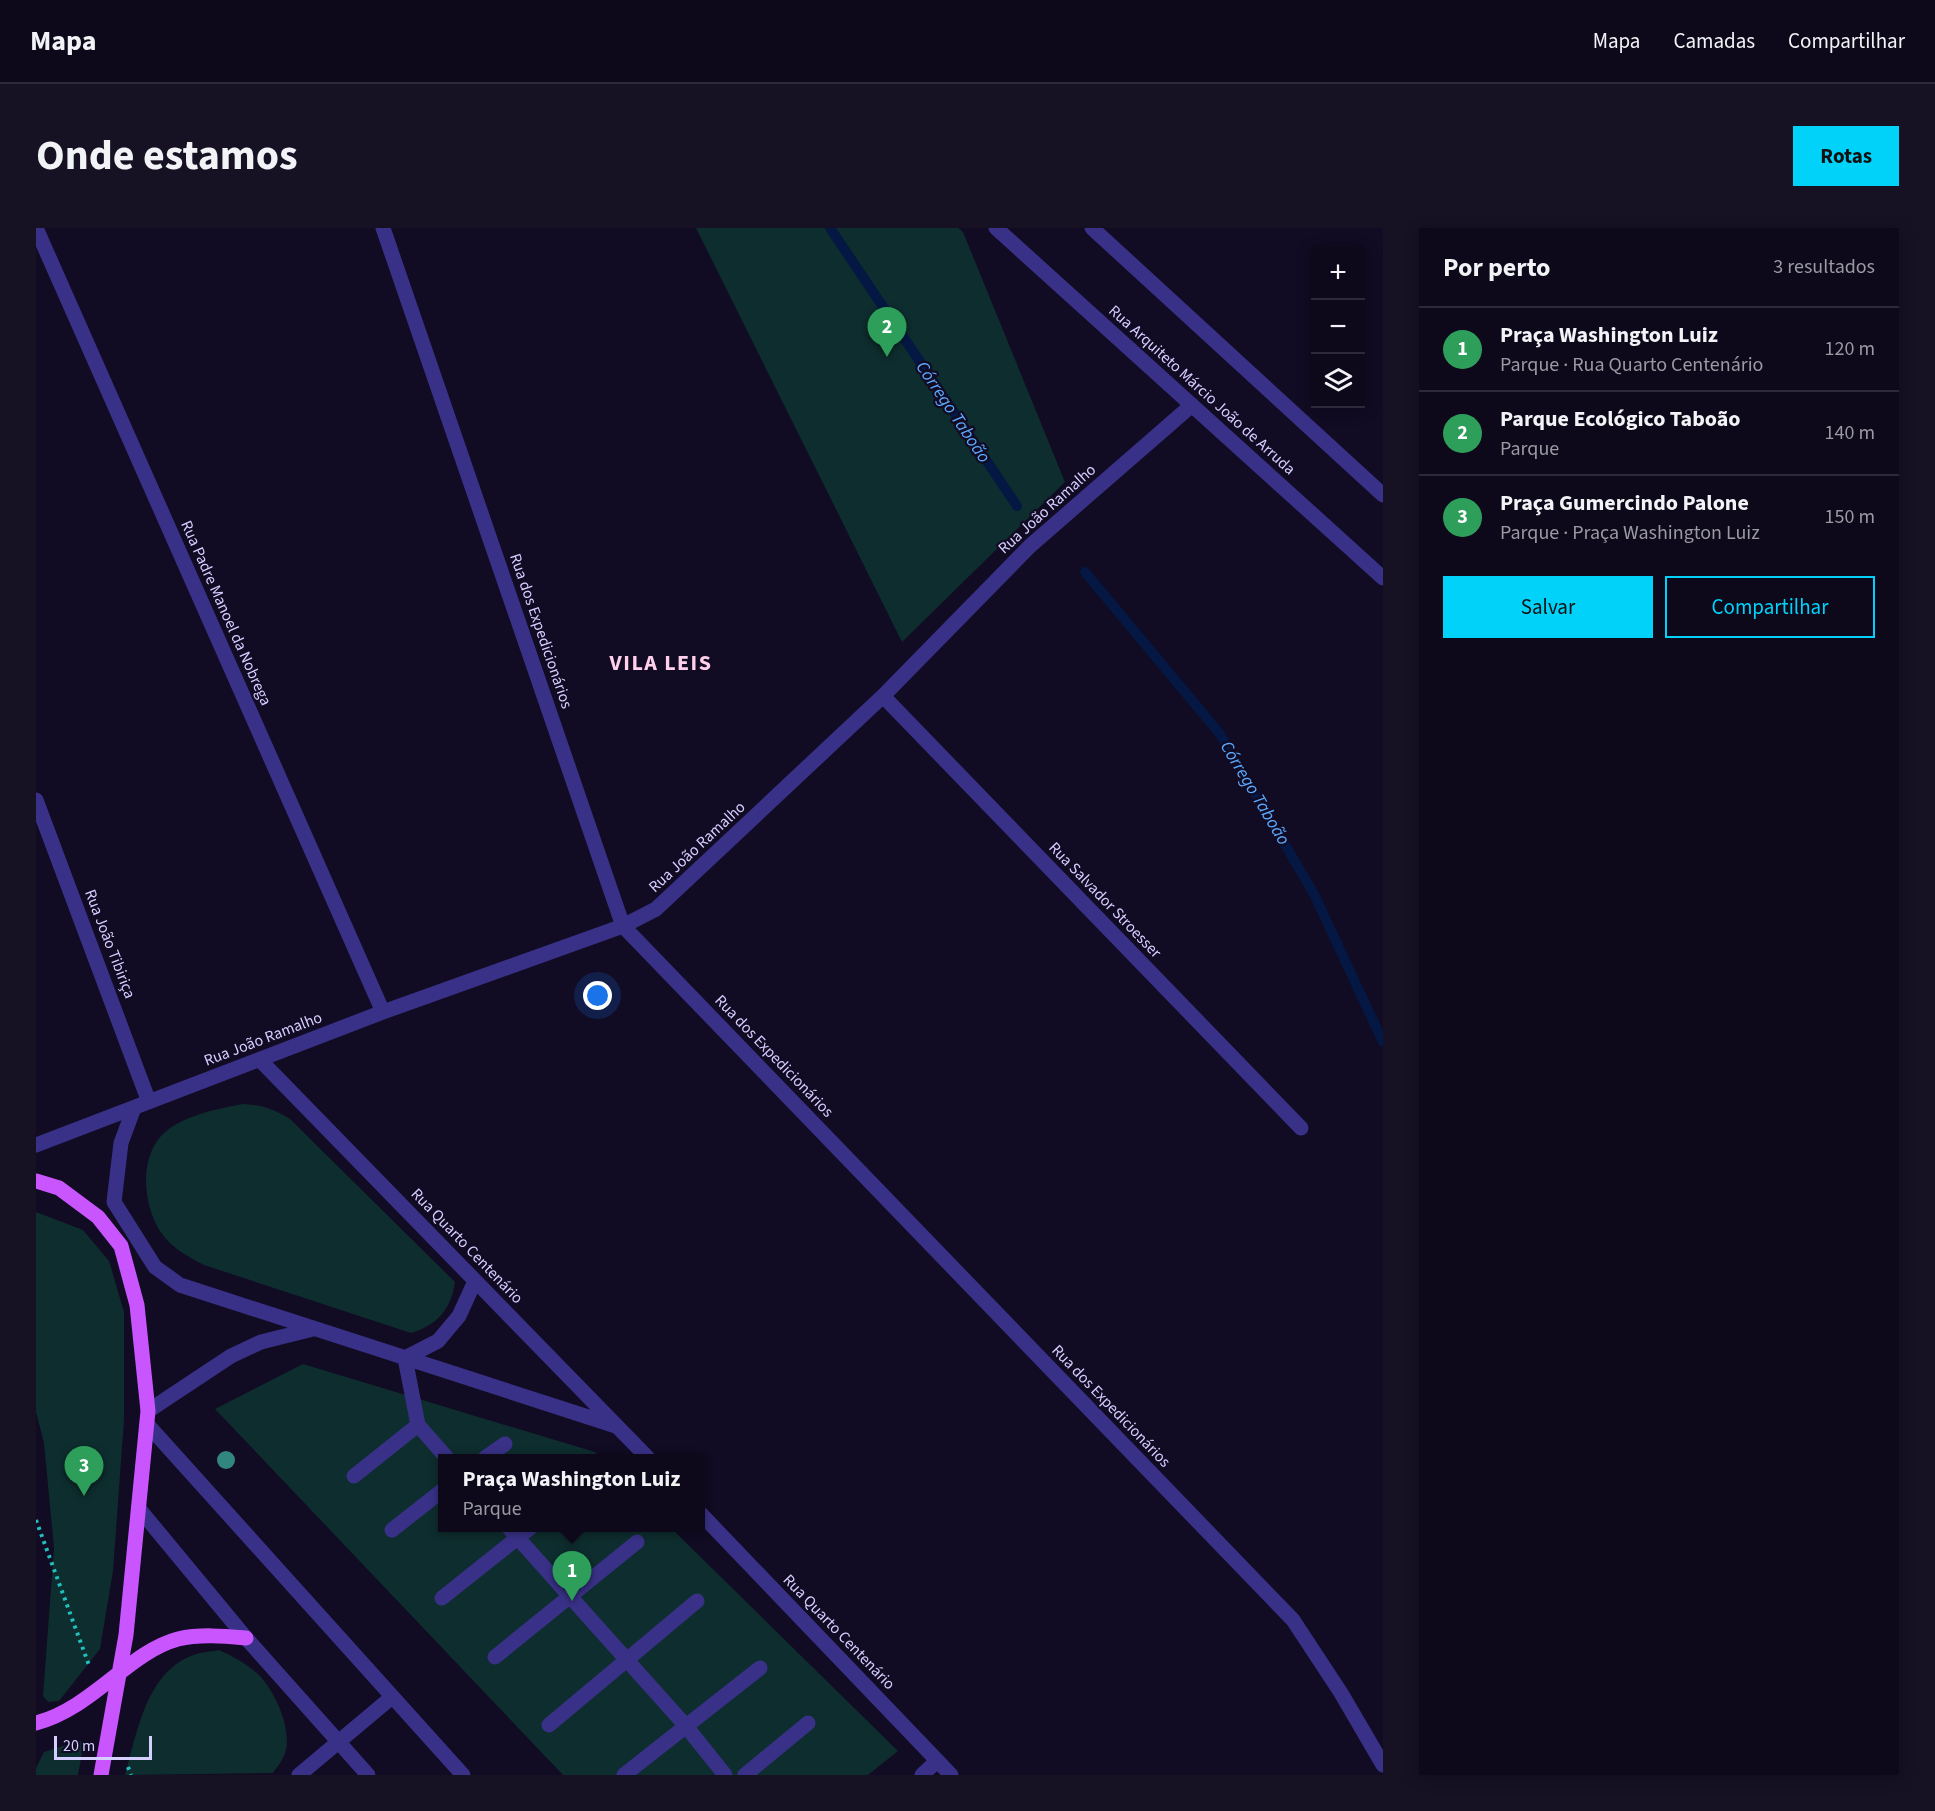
<!DOCTYPE html>
<html lang="pt">
<head>
<meta charset="utf-8">
<style>
	body { margin:0; font-family:"Source Sans 3",sans-serif; background:#161123; color:#f1f3f6 }
	.controls { position:absolute; right:18px; top:18px; display:grid; overflow:hidden; border-radius:0px; box-shadow:0 3px 15px #0003 }
	.controls button { width:54px; height:54px; display:grid; place-items:center; padding:0; border:0; border-bottom:2px solid #2d2939; background:#0d081a; color:#f1f3f6; font:30px sans-serif }
	.scale { position:absolute; left:18px; bottom:15px; width:98px; box-sizing:border-box; padding-left:6px; border:3px solid #d6ceff; border-top:0; font-size:16px; line-height:21px; white-space:nowrap; color:#d6ceff; -webkit-text-stroke:4px #110b23; paint-order:stroke }
	.you { position:absolute; left:562px; top:768px; width:21px; height:21px; margin:-15px; border:4px solid #fff; border-radius:50%; background:#1a73e8; box-shadow:0 0 0 9px #1a73e833 }
	.badge { display:grid; place-items:center; width:39px; height:39px; border-radius:50%; background:#00d2f9; color:#fff; font-size:20px; font-weight:700 }
	.pin { position:absolute; translate:-50% -50px; filter:drop-shadow(0 2px 3px #0008) }
	.pin::after { content:''; position:absolute; top:32px; width:21px; height:18px; background:inherit; clip-path:polygon(0 0,100% 0,50% 100%) }
	.popup { position:absolute; left:402px; top:1226px; width:267px; height:78px; box-sizing:border-box; display:grid; place-content:center; border-radius:0px; background:#0d081a; filter:drop-shadow(0 2px 4px #0005); font-size:20px; white-space:nowrap; color:#9a9aa2 }
	.popup b { font-size:22px; color:#f1f3f6 }
	.popup::after { content:''; position:absolute; left:50%; top:100%; margin-left:-12px; border:12px solid transparent; border-top-color:#0d081a }
	.list { margin:0; padding:0; list-style:none }
	h2 { display:flex; justify-content:space-between; align-items:center; height:78px; margin:0; padding:0 24px; font-size:26px }
	h2 small { font-size:20px; font-weight:400; color:#9a9aa2 }
	.list li { display:grid; grid-template-columns:39px 1fr auto; gap:18px; align-items:center; box-sizing:border-box; height:84px; padding:0 24px; border-top:2px solid #2d2939 }
	.list b { display:block; font-size:22px; white-space:nowrap }
	.list p { margin:0; font-size:20px; white-space:nowrap; color:#9a9aa2 }
	.list em { font-size:20px; font-style:normal; color:#9a9aa2 }
	.actions { display:flex; gap:12px; padding:18px 24px }
	.actions a { flex:1; padding:14px 0; border:2px solid #00d2f9; border-radius:0px; text-align:center; font-size:21px; color:#00d2f9 }
	.actions .main { background:#00d2f9; color:#111 }
	.icon { flex:none; width:33px; height:33px; fill:none; stroke:currentColor; stroke-width:2; stroke-linecap:round; stroke-linejoin:round }
	.map { position:relative; flex:none; width:1347px; height:1547px; overflow:hidden; border-radius:0px }
	header { display:flex; align-items:center; gap:36px; box-sizing:border-box; height:84px; padding:0 30px; background:#0d081a; border-bottom:2px solid #2d2939 }
	header strong { font-size:28px }
	nav { display:flex; gap:33px; margin-inline-start:auto; font-size:21px }
	.intro { display:flex; align-items:center; justify-content:space-between; box-sizing:border-box; height:144px; padding:0 36px }
	h1 { margin:0; font-size:42px }
	.button { padding:15px 27px; border-radius:0px; background:#00d2f9; color:#111; font-size:21px; font-weight:700 }
	main { display:flex; gap:36px; padding:0 36px }
	aside { flex:1; background:#0d081a; border-radius:0px; box-shadow:0 3px 15px #0003 }
	.map>svg:first-child { display:block }
</style>
</head>
<body>
<header>
<strong>Mapa</strong>
<nav><a>Mapa</a><a>Camadas</a><a>Compartilhar</a></nav>
</header>
<div class="intro"><h1>Onde estamos</h1><a class="button">Rotas</a></div>
<main>
<div class="map">
<svg width="1347" height="1547" viewBox="0 0 1347 1547">
	<rect width="100%" height="100%" fill="#110b23"/>
	<!-- green -->
	<path fill="#0e2d2e" d="M 660,0 L 922,0 L 927,4 L 1029,254 L 866,414 Z
		M 207,876 C 226,877 238,881 254,891 L 419,1054 C 415,1082 401,1097 375,1105 L 168,1037 C 151,1028 135,1020 124,1003 C 106,975 102,923 133,901 C 152,887 184,880 207,876 Z
		M 0,984 L 47,1002 L 73,1033 L 88,1084 L 88,1192 L 77,1343 L 64,1421 L 23,1473 L 12,1474 L 7,1468 L 18,1320 L 8,1215 L 0,1184 Z
		M 267,1136 L 559,1224 L 565,1230 L 407,1230 L 407,1300 L 635,1300 L 862,1523 L 832,1547 L 527,1547 L 179,1181 Z
		M 183,1422 C 198,1429 211,1436 223,1447 C 239,1463 257,1503 249,1525 C 247,1532 241,1539 237,1545 L 89,1547 C 101,1505 110,1446 155,1428 C 163,1424 174,1424 183,1422 Z
		M 42,1513 L 48,1514 L 42,1547 L 0,1547 L 0,1540 L 8,1524 Z"/>
	<g fill="none" stroke-linecap="round" stroke-linejoin="round">
		<!-- stream -->
		<path stroke="#041843" stroke-width="10" d="M 794,0 L 981,278
			M 1049,344 L 1184,506 L 1278,666 L 1347,814"/>
		<!-- path -->
		<path stroke="#21bfbe" stroke-width="4" stroke-dasharray="3 4.5" stroke-linecap="butt" d="M 0,1292 L 54,1440
			M 92,1539 L 95,1547"/>
		<!-- minor -->
		<path stroke="#393187" stroke-width="15" d="M 0,0 L 347,784
			M 347,0 L 587,698 L 1257,1392 L 1305,1465 L 1347,1537
			M 960,0 L 1347,350
			M 1056,0 L 1347,267
			M 847,468 L 1265,900
			M 0,572 L 113,874
			M 224,832 L 612,1230
			M 98,880 L 85,915 L 78,974 L 119,1039 L 144,1057 L 580,1198
			M 0,917 L 347,784 L 587,698 L 620,681 L 847,468 L 994,318 L 1156,177
			M 369,1130 L 382,1197 L 411,1230
			M 369,1130 L 402,1113 L 423,1088 L 439,1053
			M 112,1183 L 195,1128 L 225,1114 L 277,1101
			M 111,1196 L 427,1547
			M 449,1230 L 469,1216
			M 318,1248 L 382,1197
			M 104,1282 L 210,1410 L 332,1547
			M 665,1286 L 915,1547
			M 473,1300 L 649,1497 L 689,1547
			M 356,1302 L 407,1262
			M 406,1370 L 494,1300
			M 459,1429 L 601,1314
			M 513,1497 L 661,1373
			M 263,1547 L 356,1469
			M 588,1547 L 724,1440
			M 709,1547 L 772,1495
			M 886,1547 L 901,1533"/>
		<!-- major -->
		<path stroke="#c955ff" stroke-width="15" d="M 0,953 L 23,960 L 62,989 L 85,1018 L 101,1077 L 112,1183 L 90,1407 L 65,1547
			M 0,1495 C 57,1480 93,1424 142,1411 C 164,1406 187,1408 210,1410"/>
	</g>
	<!-- trees -->
	<circle fill="#328680" cx="190" cy="1232" r="9"/>
	<g text-anchor="middle" dominant-baseline="central" stroke-width="4.5" stroke-linejoin="round" paint-order="stroke">
		<!-- street labels -->
		<g font-size="16" fill="#d6ceff" stroke="#110b23">
			<text transform="translate(1166 162) rotate(42)">Rua Arquiteto Márcio João de Arruda</text>
			<text transform="translate(1011 281) rotate(-42)">Rua João Ramalho</text>
			<text transform="translate(190 385) rotate(66)">Rua Padre Manoel da Nobrega</text>
			<text transform="translate(505 403) rotate(71)">Rua dos Expedicionários</text>
			<text transform="translate(661 619) rotate(-43)">Rua João Ramalho</text>
			<text transform="translate(1069 672) rotate(46)">Rua Salvador Stroesser</text>
			<text transform="translate(74 716) rotate(69)">Rua João Tibiriça</text>
			<text transform="translate(227 811) rotate(-21)">Rua João Ramalho</text>
			<text transform="translate(738 828) rotate(46)">Rua dos Expedicionários</text>
			<text transform="translate(431 1018) rotate(46)">Rua Quarto Centenário</text>
			<text transform="translate(1075 1178) rotate(46)">Rua dos Expedicionários</text>
			<text transform="translate(803 1404) rotate(46)">Rua Quarto Centenário</text>
		</g>
		<!-- water labels -->
		<g font-size="18" font-style="italic" fill="#5caaff" stroke="#110b23">
			<text transform="translate(917 184) rotate(56)">Córrego Taboão</text>
			<text transform="translate(1219 565) rotate(59)">Córrego Taboão</text>
		</g>
		<!-- district labels -->
		<g font-size="22" font-weight="bold" letter-spacing="1.5" fill="#ffd0eb" stroke="#110b23">
			<text x="625" y="435">VILA LEIS</text>
		</g>
	</g>
</svg>
<div class="controls">
<button>+</button>
<button>−</button>
<button><svg class="icon" aria-label="layers" viewBox="0 0 24 24"><path d="M12 4l9 5-9 5-9-5zM3 14l9 5 9-5"/></svg></button>
</div>
<div class="scale">20 m</div>
<div class="you"></div>
<div class="pin badge" style="left:536px;top:1373px;background:#2e9e5b">1</div>
<div class="popup"><b>Praça Washington Luiz</b>Parque</div>
<div class="pin badge" style="left:851px;top:129px;background:#2e9e5b">2</div>
<div class="pin badge" style="left:48px;top:1268px;background:#2e9e5b">3</div>
</div>
<aside>
<h2>Por perto<small>3 resultados</small></h2>
<ul class="list">
<li><span class="badge" style="background:#2e9e5b">1</span><div><b>Praça Washington Luiz</b><p>Parque · Rua Quarto Centenário</p></div><em>120 m</em></li>
<li><span class="badge" style="background:#2e9e5b">2</span><div><b>Parque Ecológico Taboão</b><p>Parque</p></div><em>140 m</em></li>
<li><span class="badge" style="background:#2e9e5b">3</span><div><b>Praça Gumercindo Palone</b><p>Parque · Praça Washington Luiz</p></div><em>150 m</em></li>
</ul>
<div class="actions"><a class="main">Salvar</a><a>Compartilhar</a></div>
</aside>
</main>
</body>
</html>
